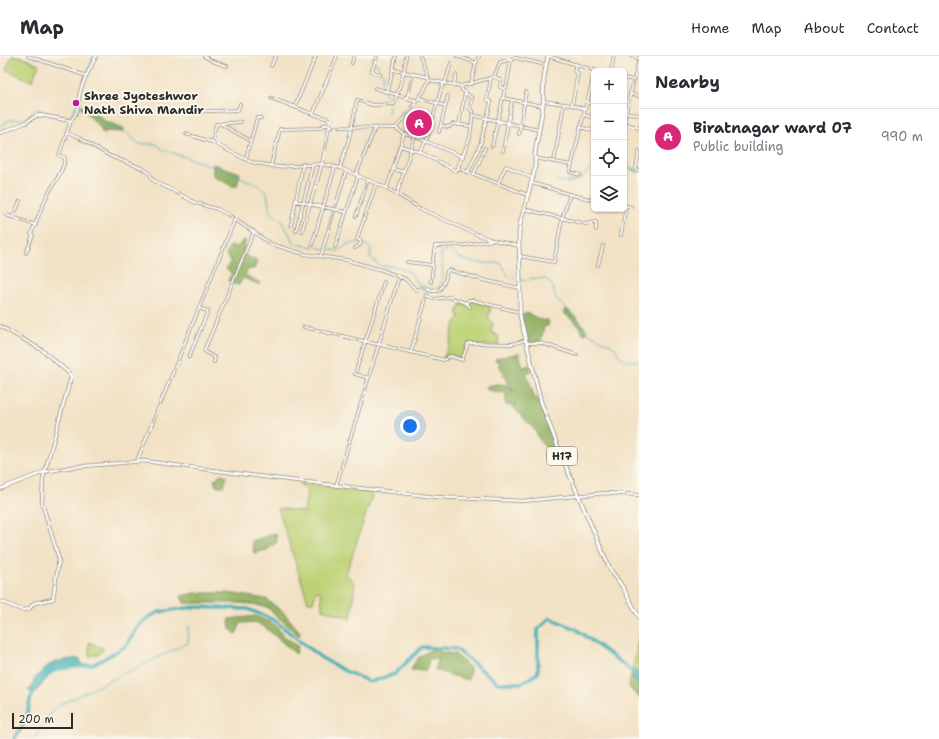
<!DOCTYPE html>
<html lang="en">
<head>
<meta charset="utf-8">
<style>
	body { margin:0; font-family:"Shantell Sans",sans-serif; background:#f7f7f7; color:#2b2b33 }
	.controls { position:absolute; right:12px; top:12px; display:grid; overflow:hidden; border-radius:6px; box-shadow:0 1px 3px #0004 }
	.controls button { width:36px; height:36px; display:grid; place-items:center; padding:0; border:0; border-bottom:1px solid #e1e1e2; background:#fff; color:#2b2b33; font:20px sans-serif }
	.scale { position:absolute; left:12px; bottom:10px; width:61px; box-sizing:border-box; padding-left:4px; border:2px solid #2b2b2b; border-top:0; font-size:11px; line-height:14px; white-space:nowrap; color:#2b2b2b; -webkit-text-stroke:3px #fbf7ec; paint-order:stroke }
	.you { position:absolute; left:410px; top:370px; width:14px; height:14px; margin:-10px; border:3px solid #fff; border-radius:50%; background:#1a73e8; box-shadow:0 0 0 6px #1a73e833 }
	.badge { display:grid; place-items:center; width:26px; height:26px; border-radius:50%; background:#db2777; color:#fff; font-size:13px; font-weight:700 }
	.pin { position:absolute; translate:-50% -50%; border:2px solid #fff; box-shadow:0 1px 4px #0006 }
	.list { margin:0; padding:0; list-style:none }
	h2 { display:flex; justify-content:space-between; align-items:center; height:52px; margin:0; padding:0 16px; font-size:17px }
	h2 small { font-size:13px; font-weight:400; color:#7c7c81 }
	.list li { display:grid; grid-template-columns:26px 1fr auto; gap:12px; align-items:center; box-sizing:border-box; height:56px; padding:0 16px; border-top:1px solid #e1e1e2 }
	.list b { display:block; font-size:15px; white-space:nowrap }
	.list p { margin:0; font-size:13px; white-space:nowrap; color:#7c7c81 }
	.list em { font-size:13px; font-style:normal; color:#7c7c81 }
	.icon { flex:none; width:22px; height:22px; fill:none; stroke:currentColor; stroke-width:2; stroke-linecap:round; stroke-linejoin:round }
	.map { position:relative; flex:none; width:639px; height:683px; overflow:hidden }
	header { display:flex; align-items:center; gap:24px; box-sizing:border-box; height:56px; padding:0 20px; background:#fff; border-bottom:1px solid #e1e1e2 }
	header strong { font-size:19px }
	nav { display:flex; gap:22px; margin-inline-start:auto; font-size:14px }
	main { display:flex }
	aside { flex:1; background:#fff }
	.map>svg:first-child { display:block }
</style>
</head>
<body>
<header>
<strong>Map</strong>
<nav><a>Home</a><a>Map</a><a>About</a><a>Contact</a></nav>
</header>
<main>
<div class="map">
<svg width="639" height="683" viewBox="0 0 639 683">
	<rect width="100%" height="100%" fill="#fbf7ec"/>
	<filter id="ink" filterUnits="userSpaceOnUse"><feTurbulence type="fractalNoise" baseFrequency=".025" numOctaves="2"/><feDisplacementMap in="SourceGraphic" scale="8" xChannelSelector="R" yChannelSelector="G"/><feConvolveMatrix kernelMatrix="1 2 1 2 8 2 1 2 1" color-interpolation-filters="sRGB"/></filter>
	<filter id="wash" filterUnits="userSpaceOnUse"><feTurbulence type="fractalNoise" baseFrequency=".012" numOctaves="4" result="noise"/><feDisplacementMap in="SourceGraphic" scale="16" xChannelSelector="R" yChannelSelector="G"/><feGaussianBlur stdDeviation="0.9" result="paint"/><feColorMatrix in="noise" values="0 0 0 0 0 0 0 0 0 0 0 0 0 0 0 0 0 1.4 0 .05"/><feComposite in="paint" operator="in"/></filter>
	<g filter="url(#wash)">
		<rect width="100%" height="100%" fill="#f2e2c5"/>
		<!-- green -->
		<path fill="#bcd175" stroke="#747e50" d="M 12,0 L 20,0 L 39,9 L 32,25 L 6,14 Z
			M 471,245 L 491,250 L 488,264 L 493,267 L 491,276 L 498,280 L 499,289 L 474,289 L 470,286 L 467,288 L 461,303 L 450,298 L 445,302 L 443,302 L 449,290 L 455,267 L 460,260 L 457,258 L 461,248 L 468,251 L 470,250 L 468,247 Z
			M 299,427 L 373,437 L 346,518 L 355,527 L 351,562 L 322,553 L 321,537 L 318,535 L 316,536 L 313,546 L 308,546 L 278,452 L 304,456 L 307,435 Z
			M 639,579 L 639,619 L 633,611 Z
			M 89,586 L 104,593 L 100,597 L 89,601 Z"/>
		<!-- forest -->
		<path fill="#95b366" stroke="#606f48" d="M 82,50 L 87,50 L 105,65 L 124,72 L 123,76 L 108,75 L 103,77 L 100,71 L 87,57 L 81,53 Z
			M 213,108 L 240,117 L 237,130 L 232,130 L 213,120 Z
			M 243,184 L 246,185 C 242,194 243,202 255,203 L 257,206 L 254,213 L 248,213 L 245,219 L 261,227 L 260,229 L 243,222 L 242,223 L 239,229 L 230,227 L 228,224 L 232,218 L 226,213 L 231,205 L 226,199 L 229,191 L 232,190 L 238,191 Z
			M 566,253 L 580,266 L 587,277 L 584,278 L 577,268 L 563,256 Z
			M 526,257 L 544,265 L 547,263 L 549,265 L 548,270 L 544,270 L 541,285 L 529,286 L 521,260 Z
			M 519,297 L 523,311 L 530,309 L 531,315 L 526,317 L 533,336 L 533,342 L 537,342 L 560,404 L 542,388 L 534,373 L 513,351 L 515,348 L 515,347 L 511,350 L 506,349 L 506,337 L 496,336 L 486,333 L 487,330 L 497,328 L 508,329 L 508,331 L 510,331 L 514,336 L 503,318 L 505,316 L 501,313 L 498,309 L 500,307 L 495,304 L 497,302 Z
			M 221,418 L 227,420 L 224,430 L 216,430 L 214,424 Z
			M 276,477 L 277,486 L 267,494 L 254,497 L 252,485 Z
			M 196,537 L 228,537 L 266,543 L 284,557 L 300,576 L 299,580 L 267,551 L 241,547 L 184,547 L 181,540 Z
			M 256,560 L 275,569 L 284,580 L 298,590 L 296,598 L 266,572 L 256,566 L 241,567 L 236,578 L 230,573 L 229,563 Z
			M 433,593 L 438,593 L 441,596 L 455,598 L 470,612 L 470,616 L 468,624 L 435,614 L 439,601 L 429,603 L 426,614 L 411,614 C 415,602 423,598 433,593 Z
			M 631,619 L 639,630 L 639,642 L 629,631 Z"/>
		<!-- water -->
		<path fill="#3caeb5" stroke="#346c70" d="M 79,602 L 83,609 L 58,613 L 53,615 L 34,638 L 28,634 L 32,632 C 32,626 35,619 41,618 C 48,604 66,604 79,602 Z
			M 633,611 L 639,619 L 639,630 L 631,619 Z"/>
		<g fill="none" stroke-linecap="round" stroke-linejoin="round">
			<!-- stream -->
			<path stroke="#3caeb5" stroke-width="1" d="M 373,0 L 372,3 C 377,6 379,14 384,19 C 382,25 381,29 385,34
				M 87,15 L 93,0
				M 385,36 L 389,47
				M 388,57 L 389,50
				M 0,71 L 9,64 L 24,63 L 36,52 C 45,58 61,63 71,59 L 74,52 L 78,51 L 88,53 L 105,69 L 125,75 L 139,88 L 156,88 L 164,94 L 232,117 L 258,129 L 267,136 L 270,156 L 281,164 L 295,188 L 339,195 L 348,188 L 363,186 L 371,193 L 370,201 L 380,210 L 395,210 L 410,216 L 419,229 L 432,233 L 439,232 L 443,222 L 441,196 L 449,193 C 463,209 482,207 501,207 L 509,221 L 518,223
				M 624,110 L 631,112
				M 555,125 L 572,126 L 580,123 L 594,110
				M 521,224 L 525,225
				M 528,225 L 531,222 L 546,223 L 553,231 L 556,243 L 578,263 L 590,278 L 611,289 L 616,293 L 618,298 L 626,305 L 639,305
				M 34,683 L 54,652 L 59,649 L 188,587 L 189,569"/>
			<!-- canal -->
			<path stroke="#3caeb5" stroke-width="2" d="M 631,112 L 639,116"/>
			<!-- river -->
			<path stroke="#3caeb5" stroke-width="3.5" d="M 50,617 L 59,613 L 91,609 L 100,605 L 126,590 L 138,570 L 149,561 L 159,556 L 194,551 L 248,553 L 274,564 L 320,601 L 345,615 L 370,626 L 395,618 L 422,591 L 456,593 L 498,627 L 522,627 L 538,617 L 538,573 L 550,562 L 576,573 L 632,615 L 639,624
				M 14,683 L 26,665 L 30,644 L 35,633"/>
		</g>
	</g>
	<g filter="url(#ink)">
		<g fill="none" stroke-linecap="round" stroke-linejoin="round">
			<!-- street casing -->
			<g stroke="#8e8678" stroke-width="3.5">
				<path id="street" d="M 28,0 L 87,20
					M 204,0 L 212,5 L 227,10
					M 377,0 L 372,15 L 380,19
					M 457,0 L 476,7 L 471,28
					M 548,0 L 597,15
					M 631,0 L 639,2
					M 352,7 L 354,0
					M 476,7 L 479,0
					M 271,10 L 276,0
					M 394,14 L 428,21
					M 611,15 L 614,0
					M 494,21 L 501,24 L 500,31 L 505,33
					M 624,22 L 633,24
					M 429,24 L 461,30 L 494,21 L 500,6 L 516,2 L 546,9
					M 445,28 L 451,7
					M 454,29 L 456,19
					M 375,32 L 417,45
					M 388,35 L 396,0
					M 630,38 L 639,40
					M 271,42 L 313,58 L 329,63 L 330,69
					M 407,42 L 413,18
					M 419,42 L 446,50
					M 503,42 L 543,50
					M 543,45 L 572,49 L 585,53 L 594,20
					M 587,46 L 594,48
					M 572,49 L 578,17 L 574,15 L 576,8
					M 295,50 L 316,0
					M 189,56 L 238,54 L 240,48
					M 624,56 L 639,59
					M 313,58 L 337,0
					M 472,59 L 539,74
					M 584,59 L 594,62
					M 624,64 L 639,4
					M 624,67 L 639,72
					M 221,68 L 251,85
					M 459,69 L 465,37
					M 441,70 L 449,71 L 453,68 L 471,70
					M 580,71 L 594,75
					M 439,76 L 448,40
					M 67,77 L 79,82 L 110,100 L 144,113 L 149,117 L 153,124 L 196,147 L 217,153 L 227,158 L 271,188 L 304,198 L 346,204 L 382,214 L 405,223 L 417,234 C 426,229 429,237 438,235 C 444,230 446,223 447,215 L 449,214 L 483,224 L 520,232
					M 186,78 L 212,86 L 251,106 L 277,111 L 322,108 L 340,112 L 387,132 L 421,153 L 469,175 L 489,183 L 519,190
					M 404,78 L 416,81 L 463,101
					M 519,78 L 526,36
					M 212,86 L 216,68 L 241,66
					M 400,90 L 420,96 L 456,115 L 458,112 L 528,139
					M 492,90 L 505,33 L 507,28 L 511,4
					M 503,95 L 512,44
					M 639,95 L 636,113 L 639,114
					M 420,96 L 426,85 L 443,27
					M 246,102 L 257,62 L 261,62
					M 535,102 L 571,109
					M 554,105 L 564,48
					M 624,108 L 624,110
					M 271,109 L 280,73 L 321,72 L 323,69 L 330,69 L 330,71
					M 458,111 L 470,82 L 473,56 L 470,53 L 472,42 L 462,34 L 461,30
					M 340,112 L 350,79 L 357,44 L 373,49 L 394,48 L 404,16 L 406,0
					M 393,113 L 404,116
					M 468,116 L 480,89 L 491,46 L 487,44 L 491,22
					M 474,118 L 485,92
					M 356,119 L 375,72
					M 580,119 L 570,116 L 585,53
					M 498,127 L 506,110 L 532,122
					M 532,127 L 572,139 L 594,144
					M 387,132 L 404,78 L 396,72
					M 397,138 L 415,80
					M 296,145 L 346,156
					M 624,149 L 631,151
					M 524,153 L 586,168 L 596,166 L 596,174
					M 6,159 L 36,169
					M 356,160 L 368,124
					M 13,161 L 20,145
					M 291,169 L 303,108
					M 296,175 L 313,108
					M 302,175 L 322,108 L 329,71 L 396,72 L 424,35 L 429,24 L 420,0
					M 621,179 L 626,150
					M 312,189 L 335,111
					M 335,191 L 358,120
					M 355,192 L 360,189 L 361,185 L 357,183 L 376,128
					M 26,197 L 33,179 L 31,178 C 37,165 41,152 47,140 C 53,128 64,115 65,102 L 59,99 L 71,65 L 76,57 L 78,50
					M 321,199 L 346,115
					M 519,200 L 554,206 L 562,163 L 570,138
					M 407,206 L 432,209 L 435,190 L 466,189 L 493,184
					M 598,209 L 603,190
					M 431,226 L 433,210 L 432,209
					M 427,240 L 434,243 L 449,241 L 466,247
					M 470,251 L 466,247 L 469,244 L 472,244 L 519,256
					M 304,271 L 444,304 L 450,300 L 462,304 L 468,288 L 470,287 L 512,288 L 526,284
					M 527,287 L 541,287 L 577,299
					M 411,296 L 427,239
					M 189,301 L 208,255 L 199,252
					M 214,306 L 215,302 L 204,295 L 254,175
					M 368,322 L 355,318 L 384,226
					M 137,405 L 235,163
					M 336,430 L 399,221"/>
			</g>
			<!-- secondary casing -->
			<g stroke="#8e8678" stroke-width="4">
				<path id="secondary" d="M 78,50 C 78,32 89,16 96,0
					M 0,77 L 25,67 L 34,61 L 40,59 L 71,65
					M 0,270 L 42,294 L 70,318 L 71,321 L 43,422 L 42,447 L 59,503 L 53,543 L 34,547 L 29,553 L 22,554 L 0,545
					M 0,433 L 44,416 L 72,411 L 144,405 L 272,422 L 436,441 L 523,445 L 606,437 L 639,439"/>
			</g>
			<!-- primary casing -->
			<g stroke="#8e8678" stroke-width="4.5">
				<path id="primary" d="M 548,0 L 544,21 L 543,50 L 535,97 L 535,113 L 521,164 L 519,176 L 519,190 L 520,216 L 520,260 L 541,346 L 561,399 L 610,513 L 622,530 L 639,561"/>
			</g>
			<!-- street -->
			<use href="#street" stroke="#fff" stroke-width="2"/>
			<!-- secondary -->
			<use href="#secondary" stroke="#fff" stroke-width="2.5"/>
			<!-- primary -->
			<use href="#primary" stroke="#fff" stroke-width="3"/>
		</g>
	</g>
	<!-- markers -->
	<circle fill="#b5179e" stroke="#fbf7ec" stroke-width="1.5" cx="76" cy="47" r="4"/>
	<g text-anchor="middle" dominant-baseline="central" stroke-width="4" stroke-linejoin="round" paint-order="stroke">
		<!-- shield labels -->
		<rect fill="#fbf7ec" stroke="#696865" stroke-width="1" x="547" y="391" width="30" height="18" rx="3"/>
		<g font-size="11" font-weight="bold" fill="#2b2b2b">
			<text x="562" y="400">H17</text>
		</g>
		<!-- poi labels -->
		<g font-size="12" font-weight="bold" fill="#2b2b2b" stroke="#fbf7ec" text-anchor="start">
			<text x="84" y="40">Shree Jyoteshwor<tspan x="84" dy="14">Nath Shiva Mandir</tspan></text>
		</g>
	</g>
</svg>
<div class="controls">
<button>+</button>
<button>−</button>
<button><svg class="icon" aria-label="locate" viewBox="0 0 24 24"><circle cx="12" cy="12" r="6"/><path d="M12 2v4M12 18v4M2 12h4M18 12h4"/></svg></button>
<button><svg class="icon" aria-label="layers" viewBox="0 0 24 24"><path d="M12 4l9 5-9 5-9-5zM3 14l9 5 9-5"/></svg></button>
</div>
<div class="scale">200 m</div>
<div class="you"></div>
<div class="pin badge" style="left:419px;top:67px">A</div>
</div>
<aside>
<h2>Nearby<small></small></h2>
<ul class="list">
<li><span class="badge">A</span><div><b>Biratnagar ward 07</b><p>Public building</p></div><em>990 m</em></li>
</ul>
</aside>
</main>
</body>
</html>
